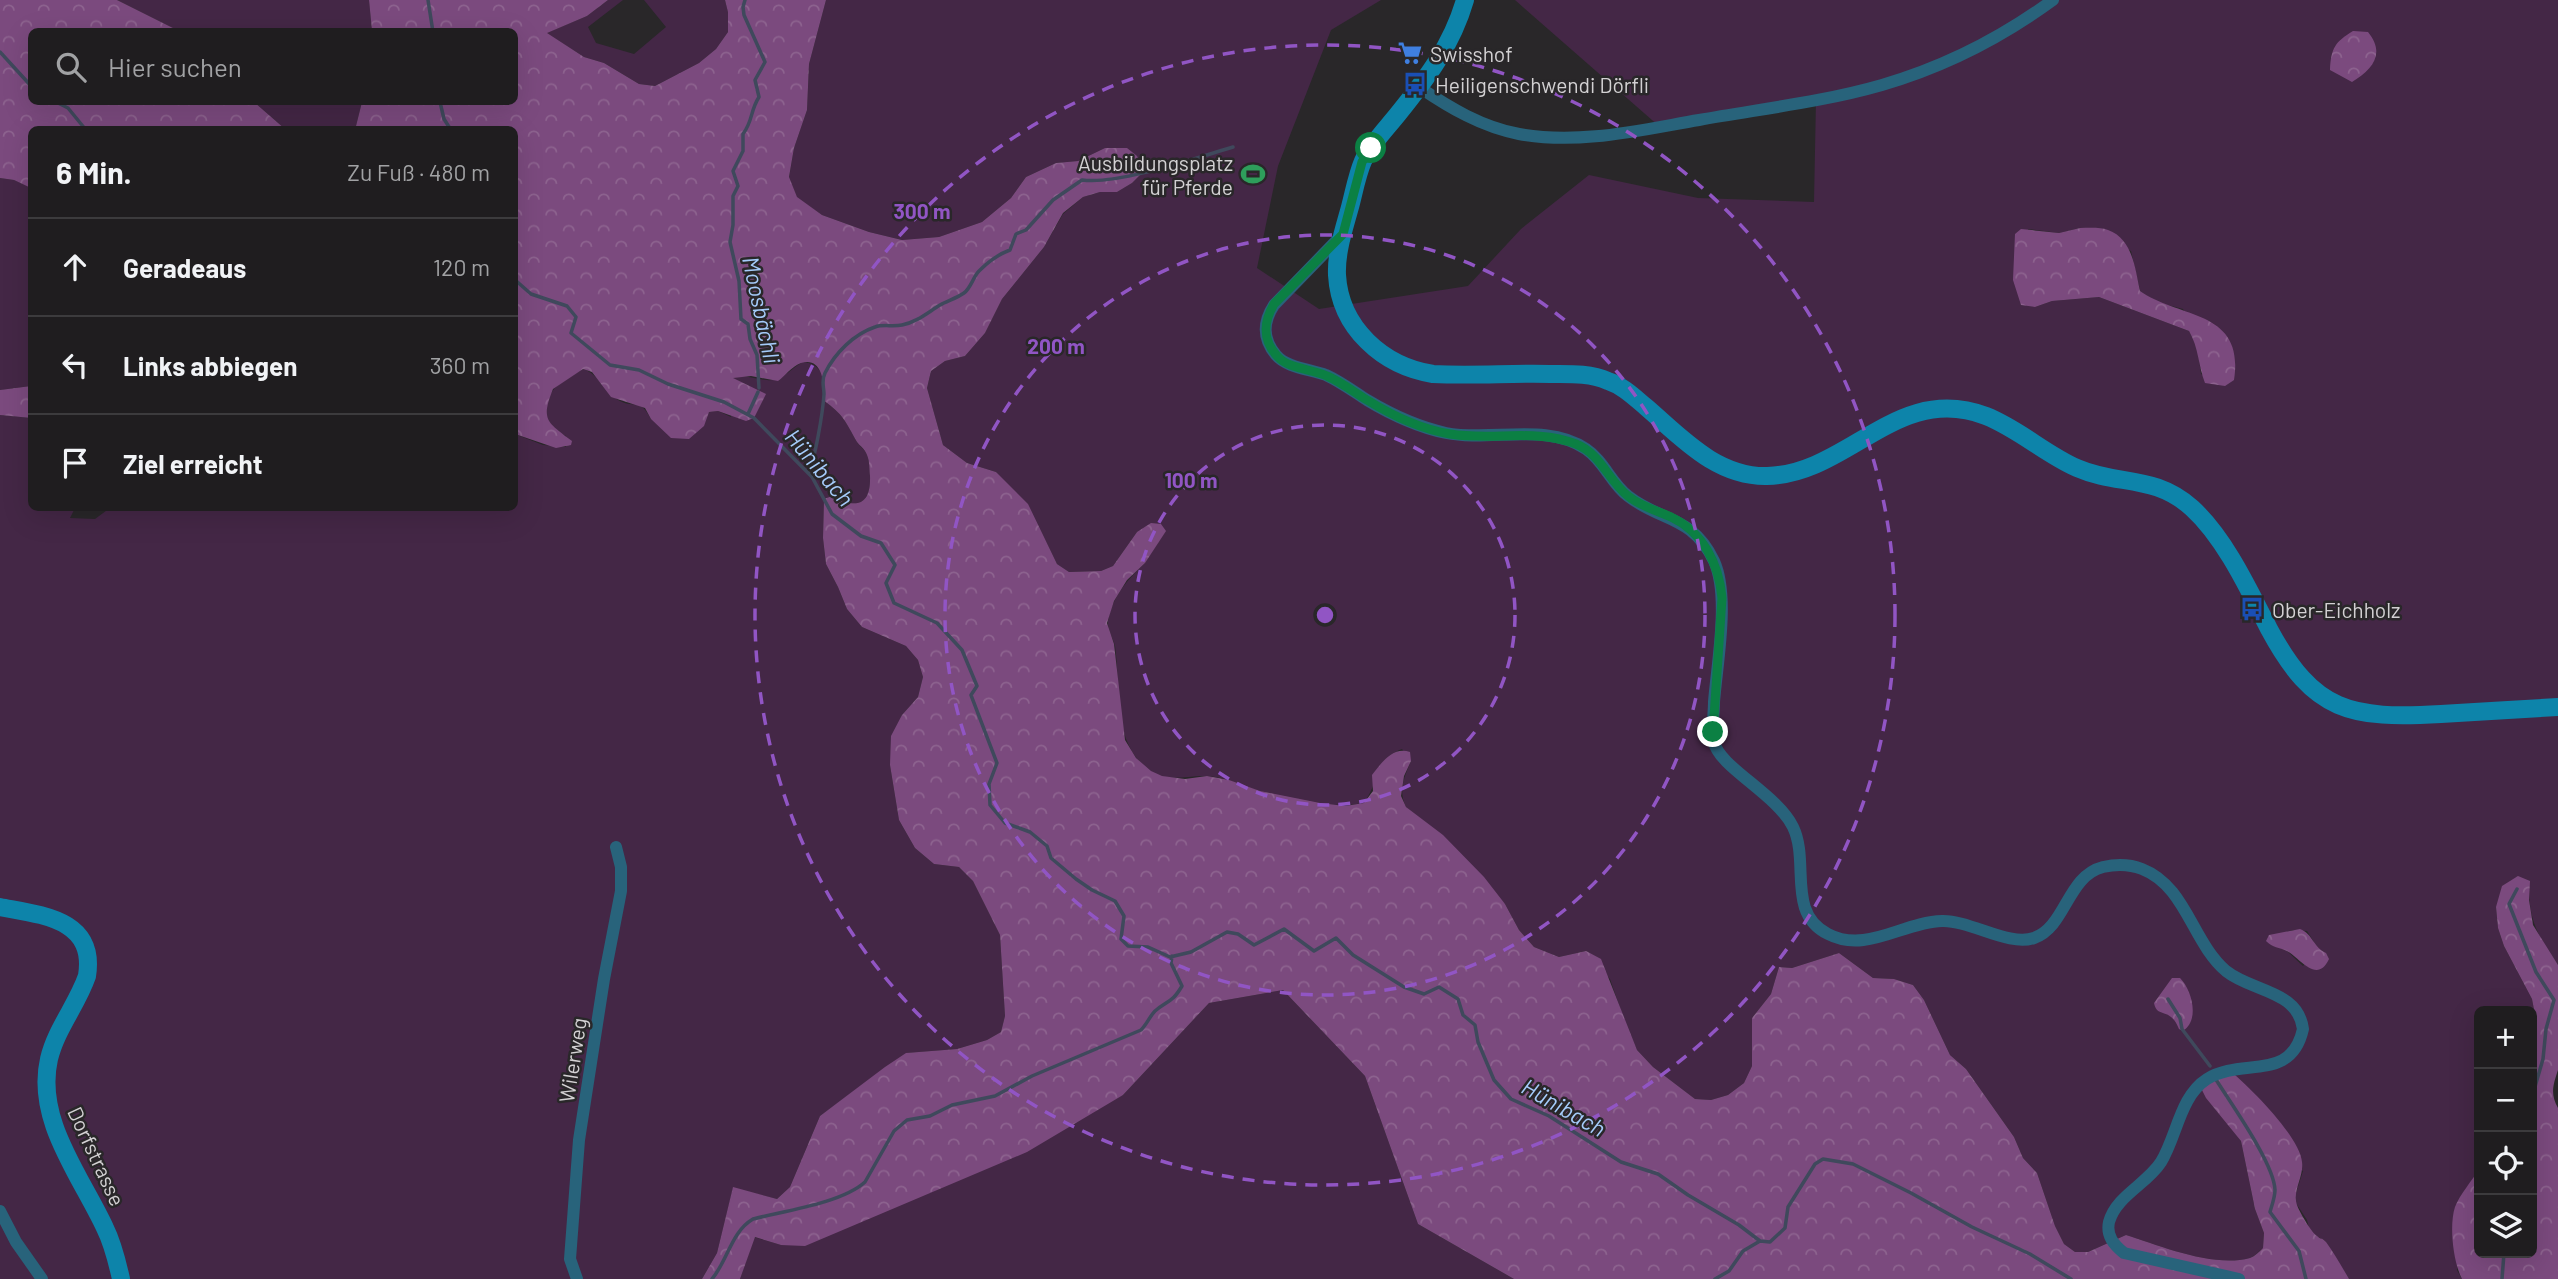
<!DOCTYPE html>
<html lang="de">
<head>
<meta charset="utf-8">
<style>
	body { margin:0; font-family:Barlow,sans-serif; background:#272628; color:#f1f3f6 }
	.controls { position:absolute; right:21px; bottom:21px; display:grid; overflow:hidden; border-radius:10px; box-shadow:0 7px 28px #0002 }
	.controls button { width:63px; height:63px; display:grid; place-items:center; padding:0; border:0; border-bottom:2px solid #3c3b3d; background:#1f1d1f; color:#f1f3f6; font:35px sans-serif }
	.stop { position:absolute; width:21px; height:21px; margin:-16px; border:5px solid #0b8043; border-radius:50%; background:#fff }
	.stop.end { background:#0b8043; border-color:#fff; box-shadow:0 2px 7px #0008 }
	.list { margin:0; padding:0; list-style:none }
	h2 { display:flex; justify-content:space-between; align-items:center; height:91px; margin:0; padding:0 28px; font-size:30px }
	h2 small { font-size:23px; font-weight:400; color:#a1a2a4 }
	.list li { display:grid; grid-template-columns:46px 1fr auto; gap:21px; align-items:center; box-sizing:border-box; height:98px; padding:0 28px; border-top:2px solid #3c3b3d }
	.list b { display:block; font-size:26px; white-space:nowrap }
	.list em { font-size:23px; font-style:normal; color:#a1a2a4 }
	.icon { flex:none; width:38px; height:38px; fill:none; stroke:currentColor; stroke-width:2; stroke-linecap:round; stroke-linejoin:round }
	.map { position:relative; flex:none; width:2558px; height:1279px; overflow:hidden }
	.search { position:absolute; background:#1f1d1f; box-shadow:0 7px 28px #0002; left:28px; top:28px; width:490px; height:77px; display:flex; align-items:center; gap:18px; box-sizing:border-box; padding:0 24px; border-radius:10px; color:#a1a2a4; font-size:26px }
	.panel { position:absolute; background:#1f1d1f; box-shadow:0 7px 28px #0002; left:28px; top:126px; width:490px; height:385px; border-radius:10px }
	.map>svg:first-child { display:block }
</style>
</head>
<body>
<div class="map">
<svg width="2558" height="1279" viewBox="0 0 2558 1279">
	<defs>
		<pattern id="forest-crowns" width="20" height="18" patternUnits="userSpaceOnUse" patternTransform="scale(1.75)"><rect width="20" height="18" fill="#7b4a7e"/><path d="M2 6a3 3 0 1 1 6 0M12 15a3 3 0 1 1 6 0" fill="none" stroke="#8d638f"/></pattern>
	</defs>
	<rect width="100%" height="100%" fill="#292729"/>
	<!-- grass -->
	<path fill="#442746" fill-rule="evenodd" d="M 117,0 L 369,0 L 372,30 L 372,32 L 179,31 Z
		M 608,0 L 623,0 L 588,27 L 596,43 L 634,54 L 666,27 L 644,0 L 725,0 L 728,11 L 728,32 L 716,49 L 699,63 L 655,86 L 639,84 L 604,63 L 584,57 L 546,33 L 587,16 Z
		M 826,0 L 1381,0 L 1331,30 L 1278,166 L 1257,268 L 1319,309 L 1468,286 L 1521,229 L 1589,175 L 1698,198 L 1814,202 L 1816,100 L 1660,127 L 1515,0 L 2558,0 L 2558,965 C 2537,936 2528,918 2529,882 L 2496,907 L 2498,928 L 2504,946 L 2532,999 L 2536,1020 L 2532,1045 L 2532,1011 L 2479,1011 L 2479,1169 L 2471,1183 L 2457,1270 L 2462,1279 L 2348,1279 L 2324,1240 L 2316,1236 L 2309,1228 L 2307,1220 L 2296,1203 L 2296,1193 L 2303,1171 L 2226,1120 L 2241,1141 L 2255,1209 L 2264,1233 L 2263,1248 C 2259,1251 2255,1256 2250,1258 C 2213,1268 2161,1246 2126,1235 L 2088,1252 L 2075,1252 L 2064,1244 L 2055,1226 L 2037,1173 L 2023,1158 L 2014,1137 L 1966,1069 L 1950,1055 L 1924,1000 L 1913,985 L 1894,979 L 1873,978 L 1839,953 L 1792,968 L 1779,967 L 1771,994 L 1752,1018 L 1752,1066 L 1744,1083 L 1728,1095 L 1711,1100 L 1695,1099 L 1653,1067 L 1637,1050 L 1627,1028 L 1610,979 L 1586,951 L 1559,957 L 1534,947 L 1519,930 L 1505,904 L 1406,807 C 1398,790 1404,778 1411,761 L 1402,749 C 1377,757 1378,784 1364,803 C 1332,809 1290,800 1259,791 C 1242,786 1225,777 1207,776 C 1188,775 1167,783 1150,771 C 1111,743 1121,687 1115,646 C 1113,638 1107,629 1108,621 C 1112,597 1128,579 1145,563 L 1137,532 L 1113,566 L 1101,571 L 1069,572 L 1057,564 L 1046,542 L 996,472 L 967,463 L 943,445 L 927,388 L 931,371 L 945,361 L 965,356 L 985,333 L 1002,299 L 1044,247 L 1063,214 L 1083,197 L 1100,192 L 1117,192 L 1132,183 L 1143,172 L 1142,164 L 1137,156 L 1105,148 L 1078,161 L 1056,163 L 1026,177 L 1011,198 L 982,222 L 939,237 L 902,240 L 869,232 L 822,215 L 797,198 L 789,178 L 794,148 L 807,110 L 809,64 ZM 2080,228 L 2131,251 L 2140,291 L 2156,302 L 2183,309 L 2225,386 L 2201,374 L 2197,344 L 2189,331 L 2099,297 L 2052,301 L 2035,307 L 2028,229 L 2059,233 ZM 2293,930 L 2307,931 L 2319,950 L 2303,966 L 2287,951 L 2286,932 Z
		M 254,102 L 362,102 L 355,130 L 285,129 Z
		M 0,178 L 14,180 L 32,188 L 31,386 L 0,390 Z
		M 803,362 C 824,364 826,382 823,400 C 844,415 845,421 857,442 C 860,447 865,449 867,455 C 870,462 869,469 870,476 C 871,506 856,509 832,496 L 824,499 L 823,538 L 826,564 L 838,587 L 847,609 L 862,627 L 906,646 L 918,660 L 923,677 L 918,697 L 902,715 L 890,765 L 899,820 L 915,848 L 934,864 L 959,867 L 973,881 L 1000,935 L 1005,1016 L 1001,1032 L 987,1040 L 957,1049 L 907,1053 L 820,1116 L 790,1187 L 777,1199 L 733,1188 L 717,1253 L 702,1279 L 0,1279 L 0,415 L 31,418 L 32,508 L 75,508 L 70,518 L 95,519 L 110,508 L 514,508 L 515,434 L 543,445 L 566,447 L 566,436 L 557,432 L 547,419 C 544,389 560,382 583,369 C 599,374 605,393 620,401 C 636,409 639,397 651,419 L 705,418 L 709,412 L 718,411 L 731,417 L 740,382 L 731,378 C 746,374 753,379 767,380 C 782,382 791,368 803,362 Z
		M 1283,990 L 1365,1076 L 1418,1224 L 1514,1279 L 740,1279 L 754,1237 L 781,1245 L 1123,1095 L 1209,1003 Z"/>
	<!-- forest -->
	<path fill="url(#forest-crowns)" d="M 0,0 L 117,0 L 179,31 L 32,32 L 32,102 L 254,102 L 285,129 L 32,130 L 31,188 L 14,180 L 0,178 Z
		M 369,0 L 608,0 L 587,16 L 547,33 L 584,57 L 604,63 L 639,84 L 655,86 L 699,63 L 716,49 L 728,32 L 728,12 L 725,0 L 826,0 L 809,64 L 807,110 L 794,148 L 789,177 L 797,197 L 822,215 L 869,232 L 902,240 L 939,237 L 982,222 L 1011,198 L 1026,177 L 1056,163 L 1078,161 L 1105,148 L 1127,148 L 1137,156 L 1142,164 L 1143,172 L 1132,183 L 1117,192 L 1100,192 L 1083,197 L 1063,213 L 1044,247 L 1002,299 L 985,333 L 965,356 L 945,361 L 931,371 L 927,388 L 943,445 L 967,463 L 996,472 L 1028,504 L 1057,564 L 1069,572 L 1101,571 L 1113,566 L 1137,532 L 1151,523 L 1161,524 L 1166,531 L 1145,563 L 1127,580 L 1114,601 L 1107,623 L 1114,644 L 1125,740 L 1136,758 L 1151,771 L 1162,776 L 1185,779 L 1207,776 L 1229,780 L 1260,791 L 1320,803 L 1345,806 L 1364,803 L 1373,791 L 1372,775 C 1382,762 1393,746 1410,752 L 1411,761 L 1404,776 L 1401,796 L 1406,807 L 1443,835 L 1484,877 L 1505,904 L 1519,930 L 1534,947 L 1559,957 L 1586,951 L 1601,959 L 1637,1050 L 1653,1067 L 1695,1099 L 1711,1100 L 1728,1095 L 1744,1083 L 1752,1066 L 1752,1018 L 1771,994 L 1779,967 L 1792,968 L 1839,953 L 1873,978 L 1894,979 L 1913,985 L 1924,1000 L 1950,1055 L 1966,1069 L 2014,1137 L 2023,1158 L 2037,1173 L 2055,1226 L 2064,1244 L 2075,1252 L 2088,1252 L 2126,1235 C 2161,1246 2213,1268 2250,1258 C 2255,1256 2259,1252 2263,1248 L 2264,1233 L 2255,1209 L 2241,1141 L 2206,1098 L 2201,1088 L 2229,1070 C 2249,1086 2300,1137 2302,1162 C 2304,1177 2292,1191 2297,1205 C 2299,1211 2311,1232 2317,1236 C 2323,1241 2320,1236 2326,1242 C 2334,1253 2342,1267 2349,1279 L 1514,1279 L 1418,1224 L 1365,1076 L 1283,990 L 1209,1003 L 1123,1095 L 1027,1152 L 805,1246 L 781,1245 L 755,1237 L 740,1279 L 702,1279 L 717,1253 L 733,1187 L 777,1199 L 790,1187 L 820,1116 L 885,1067 L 906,1053 L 957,1049 L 987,1040 L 1001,1032 L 1005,1016 L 1000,935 L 973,881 L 959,867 L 934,864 L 915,848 L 899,820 L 890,765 L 891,736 L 902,715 L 918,697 L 923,677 L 918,660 L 906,646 L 862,627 L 847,609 L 838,587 L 826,564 L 823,538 L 824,499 L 832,496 C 856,509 871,506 870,476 C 869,469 870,462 867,455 C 865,449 860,446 857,442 C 845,421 844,415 823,400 C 825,385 823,356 801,363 C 792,366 785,376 778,381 L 751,376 L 733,378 L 766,394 L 754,418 L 746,421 L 718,411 L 709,412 L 704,426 L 689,439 L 671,438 L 651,419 L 645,408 L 611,397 L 592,372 L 583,369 L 553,389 C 540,421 548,422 572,441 L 571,445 L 556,448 L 515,434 L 514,130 L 355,130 L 362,102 L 514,102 L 514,32 L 372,31 Z
		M 2353,31 L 2368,32 C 2386,54 2372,70 2352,82 L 2330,70 C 2331,48 2335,42 2353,31 Z
		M 2080,228 C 2089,228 2100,227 2108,230 C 2133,239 2135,269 2140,291 C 2179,319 2245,309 2234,380 L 2225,386 L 2205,383 C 2198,365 2199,348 2189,331 L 2099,297 L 2052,301 L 2035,307 L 2021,305 L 2013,280 L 2015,234 L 2021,229 L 2059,233 Z
		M 31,386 L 31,418 L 0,415 L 0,390 Z
		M 2518,876 L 2530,881 L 2529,900 L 2533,925 L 2558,965 L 2558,1070 C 2553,1085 2550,1094 2558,1108 L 2558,1279 L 2462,1279 C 2453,1262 2449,1225 2455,1207 C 2460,1194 2472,1181 2479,1169 L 2479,1253 L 2532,1253 L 2532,1045 L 2536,1020 L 2532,999 L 2504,946 L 2498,928 L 2496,907 L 2502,886 Z
		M 2300,929 C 2313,934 2313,947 2326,953 L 2329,959 C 2317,985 2299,957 2287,951 C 2279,947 2273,948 2266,941 L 2269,935 Z
		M 2172,978 L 2180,978 C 2192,990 2200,1020 2183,1031 L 2179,1029 C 2170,1006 2157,1019 2154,1003 Z"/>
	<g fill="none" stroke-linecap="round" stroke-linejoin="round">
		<!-- stream -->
		<path stroke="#3f495c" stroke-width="3.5" d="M 428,0 L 433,32
			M 745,0 L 743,7 L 744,15 L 765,62 L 755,80 L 759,97 C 750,111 753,121 743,134 L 743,151 L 733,171 L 738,186 L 733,196 L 733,225 L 730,242 L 739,281 L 741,319 L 748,324 L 750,339 L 757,355 L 759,388
			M 0,52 L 32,87
			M 56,102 L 68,108 L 86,130
			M 440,102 L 444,119 L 451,130
			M 514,279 L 531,294 L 567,306 L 576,317 L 571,333 L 610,365 L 639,370 L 668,384 L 724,402 L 754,418 L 812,477 L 832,514 L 861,536 L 881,543 L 895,565 L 886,583 L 894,603 L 937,623 L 962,650 L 977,686 L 971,695 L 997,763 L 989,784 L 990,805 L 1005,823 L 1030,832 L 1047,846 L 1051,858 L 1076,879 L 1092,890 L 1115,901 L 1124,916 L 1121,939 L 1128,946 L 1148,947 L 1170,957 L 1191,952 L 1227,932 L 1238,934 L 1254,945 L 1284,929 L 1314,951 L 1336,938 L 1353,955 L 1404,987 L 1424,994 L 1439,987 L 1458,999 L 1463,1015 L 1475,1025 L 1478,1042 L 1494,1080 L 1511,1099 L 1549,1116 L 1621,1162 L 1658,1174 L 1688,1195 L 1739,1225 L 1760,1241 L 1770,1242 L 1785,1228 L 1788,1207 L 1815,1164 L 1823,1159 L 1853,1164 L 1911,1193 L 1972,1227 L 2030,1254 L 2071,1279
			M 748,414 L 758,392
			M 808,473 C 815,461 823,411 824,394 C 824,387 821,381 825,373 C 835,353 854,334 875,327 C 883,324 893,327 902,325 C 917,322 927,313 940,305 C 947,301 957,298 964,293 C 971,288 973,277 979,271 C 987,263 999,254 1010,250 L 1016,234 L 1026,230 L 1053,200 L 1082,180 C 1118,185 1196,158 1233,147
			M 2517,889 L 2509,904 L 2536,972 L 2554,1000 L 2546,1029 L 2543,1059 L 2532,1097
			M 2168,999 L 2180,1018 L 2182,1029 L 2210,1066
			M 2215,1078 C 2231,1104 2274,1163 2275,1190 C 2275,1197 2272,1205 2270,1212 L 2299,1251 L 2306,1279
			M 712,1279 C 728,1260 731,1232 753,1219 C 784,1211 842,1203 865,1182 L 894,1131 L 907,1120 L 930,1116 L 952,1105 L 995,1096 L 1032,1076 L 1141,1030 C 1147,1024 1150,1016 1155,1011 C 1168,1000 1172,1003 1182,986 L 1171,963 L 1172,956
			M 1715,1279 L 1729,1271 L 1743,1251 L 1760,1241
			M 2502,1279 L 2504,1253"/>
		<!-- street -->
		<path stroke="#28637b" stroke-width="12" d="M 1419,87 C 1450,108 1482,127 1519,134 C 1579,145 1640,130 1699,120 C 1760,109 1823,102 1882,85 C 1944,67 2001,38 2053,0
			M 1340,237 L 1274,305 C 1263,322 1262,338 1276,355 C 1287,368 1310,369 1326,375 C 1341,382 1353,391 1367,400 C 1392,415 1418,427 1446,433 C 1490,442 1547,422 1586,449 C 1604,461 1611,483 1628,496 C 1661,522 1692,515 1714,561 C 1730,596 1717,663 1714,702 C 1714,715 1711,729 1714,742 C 1719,767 1777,794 1793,827 C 1810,862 1786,913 1828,934 C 1866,954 1903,922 1942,921 C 1970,920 2009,947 2034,938 C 2066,927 2067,876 2103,867 C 2117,864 2129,864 2142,869 C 2186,886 2192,942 2226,971 C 2252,992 2298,990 2303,1029 C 2291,1083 2242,1057 2207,1079 C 2180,1096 2177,1136 2161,1162 C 2147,1184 2116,1196 2109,1222 C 2106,1236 2114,1245 2124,1253 L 2239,1279
			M 0,1211 L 16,1242 L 42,1279
			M 577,1279 L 570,1259 L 579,1140 L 604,979 L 621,891 L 621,867 L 616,847"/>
		<!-- secondary -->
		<path stroke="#0d84aa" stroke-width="18" d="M 1465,0 C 1452,45 1427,78 1398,114 C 1386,129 1371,144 1363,161 C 1357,175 1354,192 1350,207 C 1344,229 1336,252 1337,275 C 1340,328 1383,366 1433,374 C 1472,376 1511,373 1550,374 C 1570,374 1590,373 1608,381 C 1623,386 1634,397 1646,407 C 1681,437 1716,477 1767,476 C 1849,474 1897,382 1986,416 C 2019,429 2045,454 2077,468 C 2118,486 2154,474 2192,508 C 2225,538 2249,590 2269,629 C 2314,713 2351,719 2441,714 C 2480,712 2519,709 2558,707
			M 0,907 C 42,915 96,919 87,976 C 77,1005 56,1029 49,1059 C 35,1120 81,1176 105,1228 C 113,1244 117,1261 121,1279"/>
	</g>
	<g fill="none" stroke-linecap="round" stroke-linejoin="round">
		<!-- route -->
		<path stroke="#0b8043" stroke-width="9" d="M 1371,148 L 1362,162 L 1343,234 L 1274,304 C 1263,323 1262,340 1278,357 C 1289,369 1312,369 1327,376 C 1341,382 1354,392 1367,400 C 1393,416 1420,429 1450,434 C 1492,441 1536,428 1576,444 C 1601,454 1608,480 1628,496 C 1640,506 1657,511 1671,517 C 1703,532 1719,564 1722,598 L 1713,732"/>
	</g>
	<!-- distance rings -->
	<g fill="none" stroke="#9155c4" stroke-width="3.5" stroke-dasharray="12 9">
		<circle cx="1325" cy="615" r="190"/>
		<circle cx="1325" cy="615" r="380"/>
		<circle cx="1325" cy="615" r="570"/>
	</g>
	<!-- icons -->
	<defs>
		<g id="supermarket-bare" transform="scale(1.89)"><path d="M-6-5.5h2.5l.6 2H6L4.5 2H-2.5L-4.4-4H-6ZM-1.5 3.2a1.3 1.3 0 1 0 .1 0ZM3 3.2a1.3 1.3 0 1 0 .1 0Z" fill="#3f7fe0" stroke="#292729" stroke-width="2.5" paint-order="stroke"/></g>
		<g id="bus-bare" transform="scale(1.89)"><path d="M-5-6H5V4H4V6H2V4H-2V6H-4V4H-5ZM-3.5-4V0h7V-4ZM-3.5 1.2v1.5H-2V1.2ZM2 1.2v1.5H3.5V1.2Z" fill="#1a4fb4" stroke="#292729" stroke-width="2.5" paint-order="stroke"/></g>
		<g id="stadium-bare" transform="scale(1.89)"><path d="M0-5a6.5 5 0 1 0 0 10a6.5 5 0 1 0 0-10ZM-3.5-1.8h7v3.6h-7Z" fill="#2e9e5b" stroke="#292729" stroke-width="2.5" paint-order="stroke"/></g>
	</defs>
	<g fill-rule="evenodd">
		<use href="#supermarket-bare" x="1410" y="53"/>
		<use href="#bus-bare" x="1415" y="84"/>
		<use href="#stadium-bare" x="1253" y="174"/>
		<use href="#bus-bare" x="2252" y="609"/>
	</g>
	<g text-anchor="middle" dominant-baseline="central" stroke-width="5" stroke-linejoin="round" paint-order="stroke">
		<!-- poi labels -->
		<g font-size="21" fill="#d3d1d3" stroke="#292729" text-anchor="start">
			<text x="1430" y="53">Swisshof</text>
			<text x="1435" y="84">Heiligenschwendi Dörfli</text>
			<text x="1233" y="162" text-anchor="end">Ausbildungsplatz<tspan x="1233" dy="24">für Pferde</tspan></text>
			<text x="2272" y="609">Ober-Eichholz</text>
		</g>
		<!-- street labels -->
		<g font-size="21" fill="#d3d1d3" stroke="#292729">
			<text transform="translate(572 1060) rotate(-81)">Wilerweg</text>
			<text transform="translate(97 1156) rotate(65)">Dorfstrasse</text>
		</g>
		<!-- water labels -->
		<g font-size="23" font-style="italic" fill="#a5cbfa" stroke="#292729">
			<text transform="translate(762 310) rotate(78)">Moosbächli</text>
			<text transform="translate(820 467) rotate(50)">Hünibach</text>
			<text transform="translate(1564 1107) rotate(30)">Hünibach</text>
		</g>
	</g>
	<circle cx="1325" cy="615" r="10" fill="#9155c4" stroke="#292729" stroke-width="3.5"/>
	<g font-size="21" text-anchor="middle" font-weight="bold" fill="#9155c4" stroke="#292729" stroke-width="5" stroke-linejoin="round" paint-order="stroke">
		<text x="922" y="219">300 m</text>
		<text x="1056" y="354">200 m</text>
		<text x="1191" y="488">100 m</text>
	</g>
</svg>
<div class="controls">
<button>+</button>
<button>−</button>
<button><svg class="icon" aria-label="locate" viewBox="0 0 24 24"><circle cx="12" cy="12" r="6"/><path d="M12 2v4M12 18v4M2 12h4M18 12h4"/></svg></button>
<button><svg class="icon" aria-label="layers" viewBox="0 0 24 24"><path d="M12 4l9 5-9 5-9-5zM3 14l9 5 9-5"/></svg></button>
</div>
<div class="stop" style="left:1371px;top:148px"></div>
<div class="stop end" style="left:1713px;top:732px"></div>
<div class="search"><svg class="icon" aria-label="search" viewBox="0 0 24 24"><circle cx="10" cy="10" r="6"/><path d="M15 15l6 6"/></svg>Hier suchen</div>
<section class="panel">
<h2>6 Min.<small>Zu Fuß · 480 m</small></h2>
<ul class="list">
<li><svg class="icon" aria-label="ahead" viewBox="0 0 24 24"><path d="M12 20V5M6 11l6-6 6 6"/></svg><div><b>Geradeaus</b></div><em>120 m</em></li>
<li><svg class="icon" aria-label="left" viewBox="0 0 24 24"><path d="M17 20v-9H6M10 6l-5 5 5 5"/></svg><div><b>Links abbiegen</b></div><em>360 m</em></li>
<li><svg class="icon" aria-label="arrive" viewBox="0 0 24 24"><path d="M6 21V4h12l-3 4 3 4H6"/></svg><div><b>Ziel erreicht</b></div></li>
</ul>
</section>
</div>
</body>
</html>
